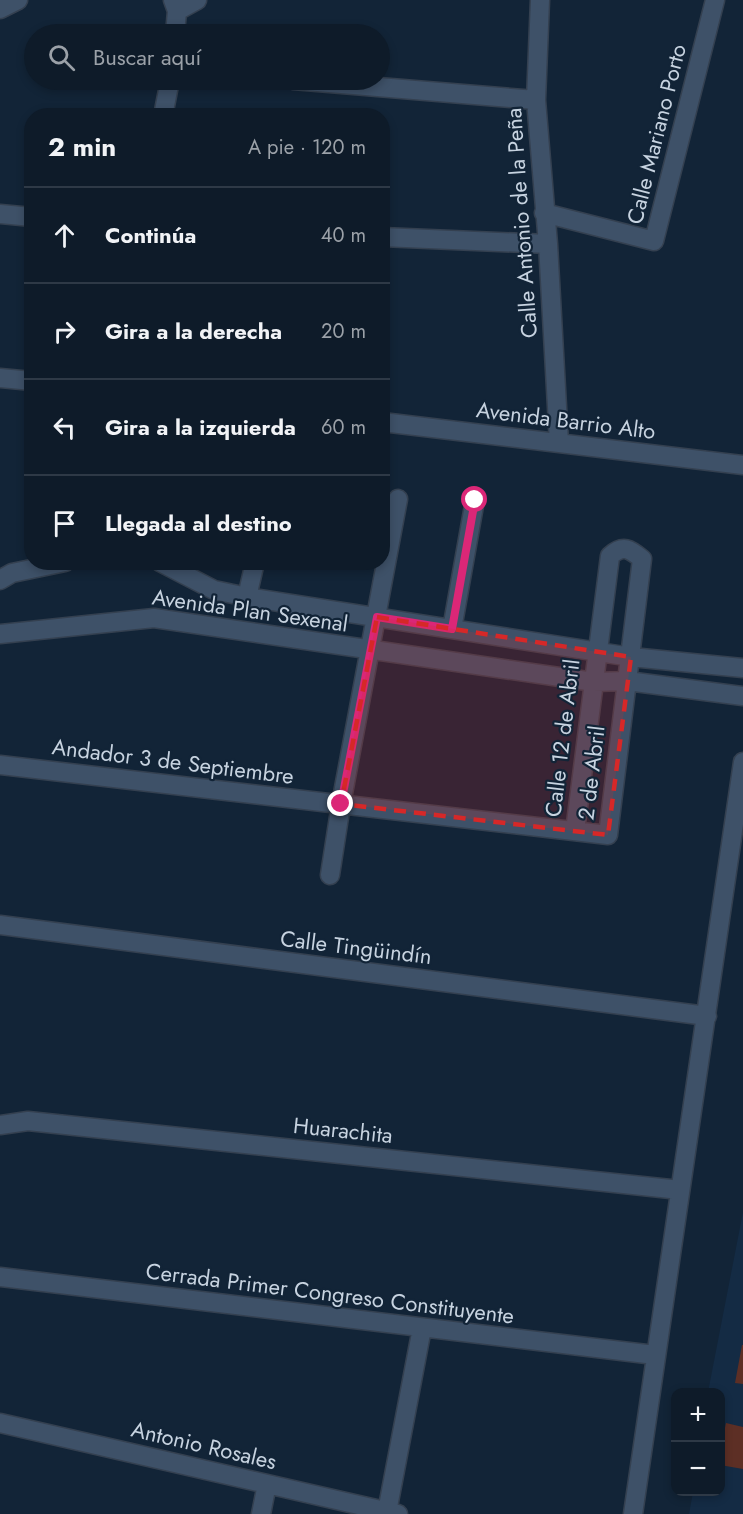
<!DOCTYPE html>
<html lang="es">
<head>
<meta charset="utf-8">
<style>
	body { margin:0; font-family:Jost,sans-serif; background:#1c2835; color:#f1f3f6 }
	.controls { position:absolute; right:18px; bottom:18px; display:grid; overflow:hidden; border-radius:12px; box-shadow:0 3px 9px #0003 }
	.controls button { width:54px; height:54px; display:grid; place-items:center; padding:0; border:0; border-bottom:2px solid #2e3946; background:#0e1b29; color:#f1f3f6; font:30px sans-serif }
	.stop { position:absolute; width:18px; height:18px; margin:-14px; border:4px solid #db2777; border-radius:50%; background:#fff }
	.stop.end { background:#db2777; border-color:#fff; box-shadow:0 2px 6px #0008 }
	.list { margin:0; padding:0; list-style:none }
	h2 { display:flex; justify-content:space-between; align-items:center; height:78px; margin:0; padding:0 24px; font-size:26px }
	h2 small { font-size:20px; font-weight:400; color:#9ba1a8 }
	.list li { display:grid; grid-template-columns:39px 1fr auto; gap:18px; align-items:center; box-sizing:border-box; height:96px; padding:0 24px; border-top:2px solid #2e3946 }
	.list b { display:block; font-size:22px; white-space:nowrap }
	.list em { font-size:20px; font-style:normal; color:#9ba1a8 }
	.icon { flex:none; width:33px; height:33px; fill:none; stroke:currentColor; stroke-width:2; stroke-linecap:round; stroke-linejoin:round }
	.map { position:relative; flex:none; width:743px; height:1514px; overflow:hidden }
	.search { position:absolute; background:#0e1b29; box-shadow:0 3px 9px #0003; left:24px; top:24px; width:366px; height:66px; display:flex; align-items:center; gap:15px; box-sizing:border-box; padding:0 21px; border-radius:33px; color:#9ba1a8; font-size:22px }
	.panel { position:absolute; background:#0e1b29; box-shadow:0 3px 9px #0003; left:24px; top:108px; width:366px; height:462px; border-radius:24px }
	.map>svg:first-child { display:block }
</style>
</head>
<body>
<div class="map">
<svg width="743" height="1514" viewBox="0 0 743 1514">
	<rect width="100%" height="100%" fill="#122437"/>
	<!-- built -->
	<path fill="#142b44" d="M 743,1212 L 743,1514 L 689,1514 L 693,1492 L 720,1492 L 720,1392 L 708,1392 Z"/>
	<!-- building -->
	<path fill="#5d2f25" d="M 742,1345 L 743,1345 L 743,1384 L 735,1383 Z
		M 726,1423 L 743,1427 L 743,1469 L 720,1465 L 720,1451 Z"/>
	<g fill="none" stroke-linecap="round" stroke-linejoin="round">
		<!-- minor casing -->
		<g stroke="#344050" stroke-width="21">
			<path id="minor" d="M 173,0 L 177,11 L 175,34
				M 540,0 L 536,100 L 548,244 L 559,443
				M 0,9 L 18,0
				M 177,11 L 197,0
				M 293,80 L 536,100
				M 163,116 L 170,80
				M 544,213 L 654,241 L 715,0
				M 0,214 L 32,217
				M 382,237 L 548,244
				M 0,378 L 32,381
				M 382,422 L 743,465
				M 160,562 L 214,590 L 247,597 L 631,657 L 743,668
				M 0,580 L 12,573 L 65,562
				M 247,597 L 255,562
				M 452,629 L 475,500
				M 0,634 L 154,618 L 594,682 L 627,681 L 743,696
				M 0,765 L 608,835 L 642,559 C 630,549 623,544 610,556 L 575,831
				M 330,875 L 341,804 L 398,499
				M 0,925 L 707,1016
				M 0,1125 L 28,1121 L 680,1190
				M 0,1277 L 655,1355
				M 0,1423 L 398,1514
				M 387,1512 L 422,1328
				M 261,1514 L 267,1484
				M 633,1514 L 743,762"/>
		</g>
		<!-- minor -->
		<use href="#minor" stroke="#3e5168" stroke-width="18"/>
	</g>
	<g fill="none" stroke-linecap="round" stroke-linejoin="round">
		<!-- route -->
		<path stroke="#db2777" stroke-width="8" d="M 341,804 L 377,617 L 452,629 L 475,500"/>
	</g>
	<!-- marked area -->
	<path fill="#d62828" fill-opacity="0.2" stroke="#d62828" stroke-width="4.5" stroke-dasharray="12 8" stroke-linejoin="round" d="M 377,617 L 631,657 L 608,835 L 341,804 Z"/>
	<g text-anchor="middle" dominant-baseline="central" stroke-width="4.5" stroke-linejoin="round" paint-order="stroke">
		<!-- street labels -->
		<g font-size="22" fill="#c7d3e0" stroke="#122437">
			<text transform="translate(656 134) rotate(-76)">Calle Mariano Porto</text>
			<text transform="translate(521 223) rotate(-94)">Calle Antonio de la Peña</text>
			<text transform="translate(566 420) rotate(7)">Avenida Barrio Alto</text>
			<text transform="translate(250 610) rotate(8)">Avenida Plan Sexenal</text>
			<text transform="translate(562 738) rotate(-83)">Calle 12 de Abril</text>
			<text transform="translate(173 761) rotate(7)">Andador 3 de Septiembre</text>
			<text transform="translate(591 773) rotate(-83)">2 de Abril</text>
			<text transform="translate(356 947) rotate(7)">Calle Tingüindín</text>
			<text transform="translate(343 1130) rotate(6)">Huarachita</text>
			<text transform="translate(330 1293) rotate(7)">Cerrada Primer Congreso Constituyente</text>
			<text transform="translate(204 1445) rotate(13)">Antonio Rosales</text>
		</g>
	</g>
</svg>
<div class="controls">
<button>+</button>
<button>−</button>
</div>
<div class="stop" style="left:475px;top:500px"></div>
<div class="stop end" style="left:341px;top:804px"></div>
<div class="search"><svg class="icon" aria-label="search" viewBox="0 0 24 24"><circle cx="10" cy="10" r="6"/><path d="M15 15l6 6"/></svg>Buscar aquí</div>
<section class="panel">
<h2>2 min<small>A pie · 120 m</small></h2>
<ul class="list">
<li><svg class="icon" aria-label="ahead" viewBox="0 0 24 24"><path d="M12 20V5M6 11l6-6 6 6"/></svg><div><b>Continúa</b></div><em>40 m</em></li>
<li><svg class="icon" aria-label="right" viewBox="0 0 24 24"><path d="M7 20v-9h11M14 6l5 5-5 5"/></svg><div><b>Gira a la derecha</b></div><em>20 m</em></li>
<li><svg class="icon" aria-label="left" viewBox="0 0 24 24"><path d="M17 20v-9H6M10 6l-5 5 5 5"/></svg><div><b>Gira a la izquierda</b></div><em>60 m</em></li>
<li><svg class="icon" aria-label="arrive" viewBox="0 0 24 24"><path d="M6 21V4h12l-3 4 3 4H6"/></svg><div><b>Llegada al destino</b></div></li>
</ul>
</section>
</div>
</body>
</html>
